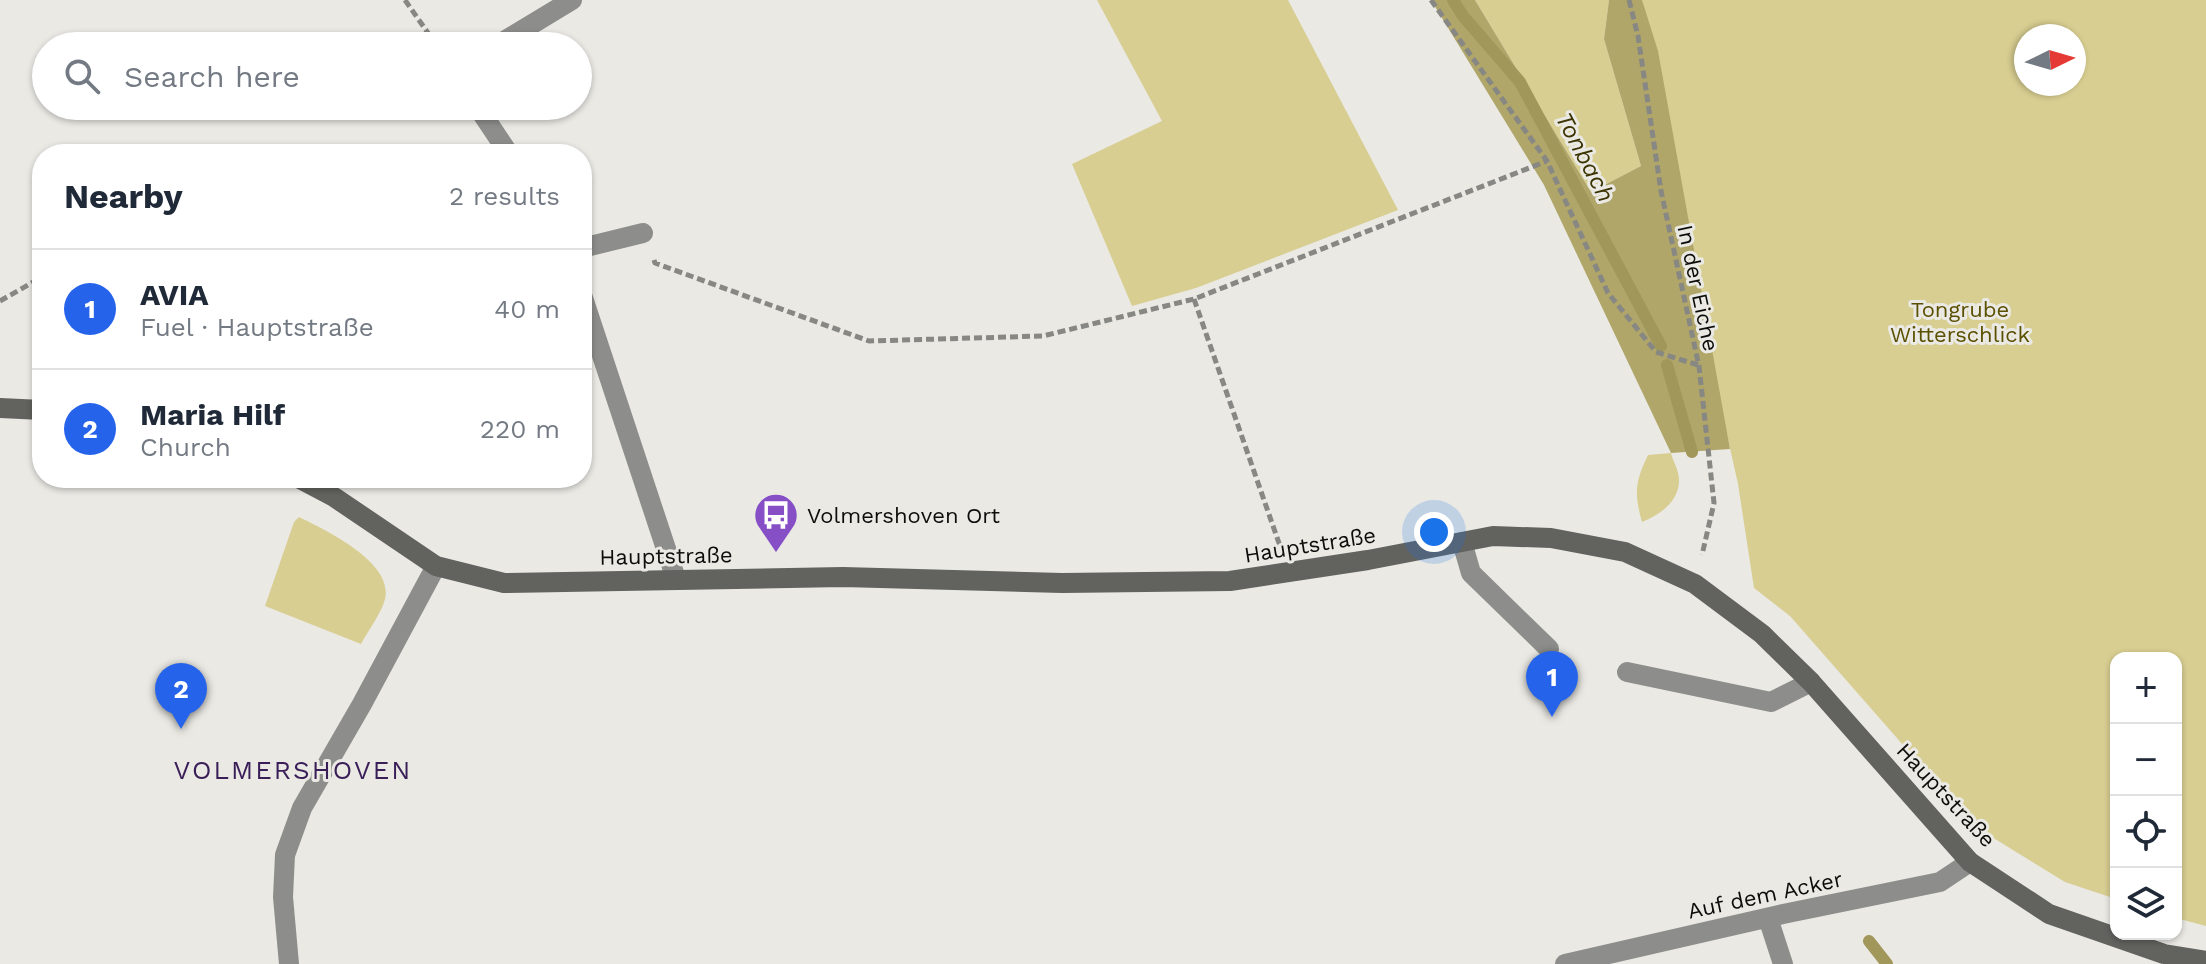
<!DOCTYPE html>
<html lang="en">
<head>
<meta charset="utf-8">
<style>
	body { margin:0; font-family:"Work Sans",sans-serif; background:#f2f2f3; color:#1f2937 }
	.controls { position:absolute; right:24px; bottom:24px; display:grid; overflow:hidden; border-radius:16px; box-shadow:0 2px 6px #0004 }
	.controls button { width:72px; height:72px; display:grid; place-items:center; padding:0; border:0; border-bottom:2px solid #e0e1e3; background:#fff; color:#1f2937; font:40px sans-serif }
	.compass { position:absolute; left:2014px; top:24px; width:72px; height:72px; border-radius:50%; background:#fff; box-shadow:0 2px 6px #0004; rotate:85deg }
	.you { position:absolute; left:1434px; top:532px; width:28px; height:28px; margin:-20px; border:6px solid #fff; border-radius:50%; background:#1a73e8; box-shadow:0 0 0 12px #1a73e833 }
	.badge { display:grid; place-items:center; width:52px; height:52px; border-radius:50%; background:#2563eb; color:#fff; font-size:26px; font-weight:700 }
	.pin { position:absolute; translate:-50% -66px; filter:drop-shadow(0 2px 4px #0008) }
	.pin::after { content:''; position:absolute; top:42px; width:28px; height:24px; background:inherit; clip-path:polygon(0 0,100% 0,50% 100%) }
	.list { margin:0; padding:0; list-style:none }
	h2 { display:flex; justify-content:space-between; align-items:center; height:104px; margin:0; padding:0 32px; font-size:34px }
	h2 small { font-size:26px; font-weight:400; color:#747a83 }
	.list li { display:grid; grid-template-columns:52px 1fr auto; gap:24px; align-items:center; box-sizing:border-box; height:120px; padding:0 32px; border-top:2px solid #e0e1e3 }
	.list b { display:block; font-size:30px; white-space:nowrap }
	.list p { margin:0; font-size:26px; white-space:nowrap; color:#747a83 }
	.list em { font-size:26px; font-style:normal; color:#747a83 }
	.icon { flex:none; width:44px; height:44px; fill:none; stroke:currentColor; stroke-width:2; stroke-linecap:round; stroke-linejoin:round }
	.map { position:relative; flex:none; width:2206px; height:964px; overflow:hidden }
	.search { position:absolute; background:#fff; box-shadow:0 2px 6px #0004; left:32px; top:32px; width:560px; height:88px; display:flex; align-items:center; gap:20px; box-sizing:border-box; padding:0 28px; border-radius:44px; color:#747a83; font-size:30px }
	.panel { position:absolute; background:#fff; box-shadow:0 2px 6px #0004; left:32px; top:144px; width:560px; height:344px; border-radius:32px }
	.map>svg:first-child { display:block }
</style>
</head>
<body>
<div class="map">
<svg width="2206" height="964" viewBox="0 0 2206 964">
	<rect width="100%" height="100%" fill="#eae9e4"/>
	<!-- green -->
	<path fill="#d8ce91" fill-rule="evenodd" d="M 1097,0 L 1288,0 L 1398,210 L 1196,288 L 1132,306 L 1072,164 L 1162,121 Z
		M 1475,0 L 1609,0 L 1604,39 L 1641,166 L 1591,192 Z
		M 1642,0 L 2206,0 L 2206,926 L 2176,918 L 2176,658 L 2116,658 L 2116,899 L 2065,882 L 1974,826 L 1790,616 L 1754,588 L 1738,484 L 1713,372 ZM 2026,36 L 2074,36 L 2074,84 L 2026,84 Z
		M 1671,453 C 1673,461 1679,471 1679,479 C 1680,501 1660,515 1642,522 C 1634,493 1635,482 1648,455 Z
		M 299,517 C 325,530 394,562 385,599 C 382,612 368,631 361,644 L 265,606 L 294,522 Z"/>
	<!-- forest -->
	<path fill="#b1a669" d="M 1431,0 L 1475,0 L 1591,192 L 1641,166 L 1604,39 L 1609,0 L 1642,0 L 1658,51 L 1730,449 L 1671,453 L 1544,185 Z"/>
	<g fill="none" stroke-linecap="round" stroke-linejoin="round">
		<!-- stream -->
		<path stroke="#a1975a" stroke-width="12" d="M 1453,0 L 1463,16 L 1520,82 L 1661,346
			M 1667,365 L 1692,452
			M 1869,941 L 1887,964"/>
		<!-- path -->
		<path stroke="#878783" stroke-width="5" stroke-dasharray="8 4" stroke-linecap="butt" d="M 405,0 L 437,46
			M 1431,0 L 1547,161 L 1608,293 L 1656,352 L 1698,365
			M 1629,0 L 1638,36 L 1661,191 L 1699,366 L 1714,503 L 1702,555
			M 654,260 L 655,263 L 869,341 L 1043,336 L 1194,299 L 1547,161
			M 1194,299 L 1280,546
			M 0,301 L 42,277"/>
		<!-- lane -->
		<path stroke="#8d8d8b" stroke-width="20" d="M 582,248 L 643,233
			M 1462,542 L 1471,573 L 1549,649
			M 1627,672 L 1771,702 L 1811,682"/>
		<!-- street -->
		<path stroke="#8d8d8b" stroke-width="20" d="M 496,46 L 572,0
			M 477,106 L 509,154
			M 582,295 L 676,579
			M 1768,918 L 1783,964
			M 289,964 L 283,897 L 285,855 L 302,808 L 362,704 L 436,566
			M 1565,964 L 1783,914 L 1940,882 L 1970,862"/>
		<!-- secondary -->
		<path stroke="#62625f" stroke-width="20" d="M 0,408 L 42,410
			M 298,478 L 334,497 L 436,566 L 504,583 L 843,577 L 1062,583 L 1230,581 L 1368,560 L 1493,536 L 1551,538 L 1625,552 L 1695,584 L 1762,634 L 1811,682 L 1970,862 L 2049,914 L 2164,954 L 2206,961"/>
	</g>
	<!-- icons -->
	<defs>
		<g id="bus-pin" transform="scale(2.3)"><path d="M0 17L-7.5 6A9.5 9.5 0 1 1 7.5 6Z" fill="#874fc6" stroke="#eae9e4"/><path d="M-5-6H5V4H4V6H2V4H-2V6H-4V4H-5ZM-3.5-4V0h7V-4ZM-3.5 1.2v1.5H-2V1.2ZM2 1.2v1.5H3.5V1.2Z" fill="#fff"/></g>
	</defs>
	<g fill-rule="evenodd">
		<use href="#bus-pin" x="776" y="515"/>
	</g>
	<g text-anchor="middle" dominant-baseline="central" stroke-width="6" stroke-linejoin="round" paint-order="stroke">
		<!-- street labels -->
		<g font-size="22" fill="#0c0c0a" stroke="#eae9e4">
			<text transform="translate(1698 288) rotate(78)">In der Eiche</text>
			<text transform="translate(1310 545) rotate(-9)">Hauptstraße</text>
			<text transform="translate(666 556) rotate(-1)">Hauptstraße</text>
			<text transform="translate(1946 795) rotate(47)">Hauptstraße</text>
			<text transform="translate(1765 895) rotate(-12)">Auf dem Acker</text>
		</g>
		<!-- park labels -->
		<g font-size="22" fill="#5b4f00" stroke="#eae9e4">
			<text x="1960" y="309">Tongrube<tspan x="1960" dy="25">Witterschlick</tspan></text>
		</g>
		<!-- poi labels -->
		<g font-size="22" fill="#0c0c0a" stroke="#eae9e4" text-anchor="start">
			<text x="807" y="515">Volmershoven Ort</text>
		</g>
		<!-- water labels -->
		<g font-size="24" font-style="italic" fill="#3b3300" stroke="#eae9e4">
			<text transform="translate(1585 157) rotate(62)">Tonbach</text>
		</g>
		<!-- quarter labels -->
		<g font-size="26" letter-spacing="2" fill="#391e58" stroke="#eae9e4">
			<text x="293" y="770">VOLMERSHOVEN</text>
		</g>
	</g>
</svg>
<div class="controls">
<button>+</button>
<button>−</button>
<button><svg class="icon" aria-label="locate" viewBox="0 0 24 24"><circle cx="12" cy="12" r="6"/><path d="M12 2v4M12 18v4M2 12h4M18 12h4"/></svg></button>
<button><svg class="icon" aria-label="layers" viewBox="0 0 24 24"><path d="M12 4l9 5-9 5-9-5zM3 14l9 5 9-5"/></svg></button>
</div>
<svg class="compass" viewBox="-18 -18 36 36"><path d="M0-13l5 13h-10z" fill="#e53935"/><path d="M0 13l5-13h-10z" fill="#747a83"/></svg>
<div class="you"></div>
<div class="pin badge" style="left:1552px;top:717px">1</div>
<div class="pin badge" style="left:181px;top:729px">2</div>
<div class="search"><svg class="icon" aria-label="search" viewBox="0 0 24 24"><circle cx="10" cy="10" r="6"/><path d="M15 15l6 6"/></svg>Search here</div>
<section class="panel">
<h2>Nearby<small>2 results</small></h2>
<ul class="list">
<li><span class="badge">1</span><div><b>AVIA</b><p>Fuel · Hauptstraße</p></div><em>40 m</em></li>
<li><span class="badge">2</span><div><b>Maria Hilf</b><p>Church</p></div><em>220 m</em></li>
</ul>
</section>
</div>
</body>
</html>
